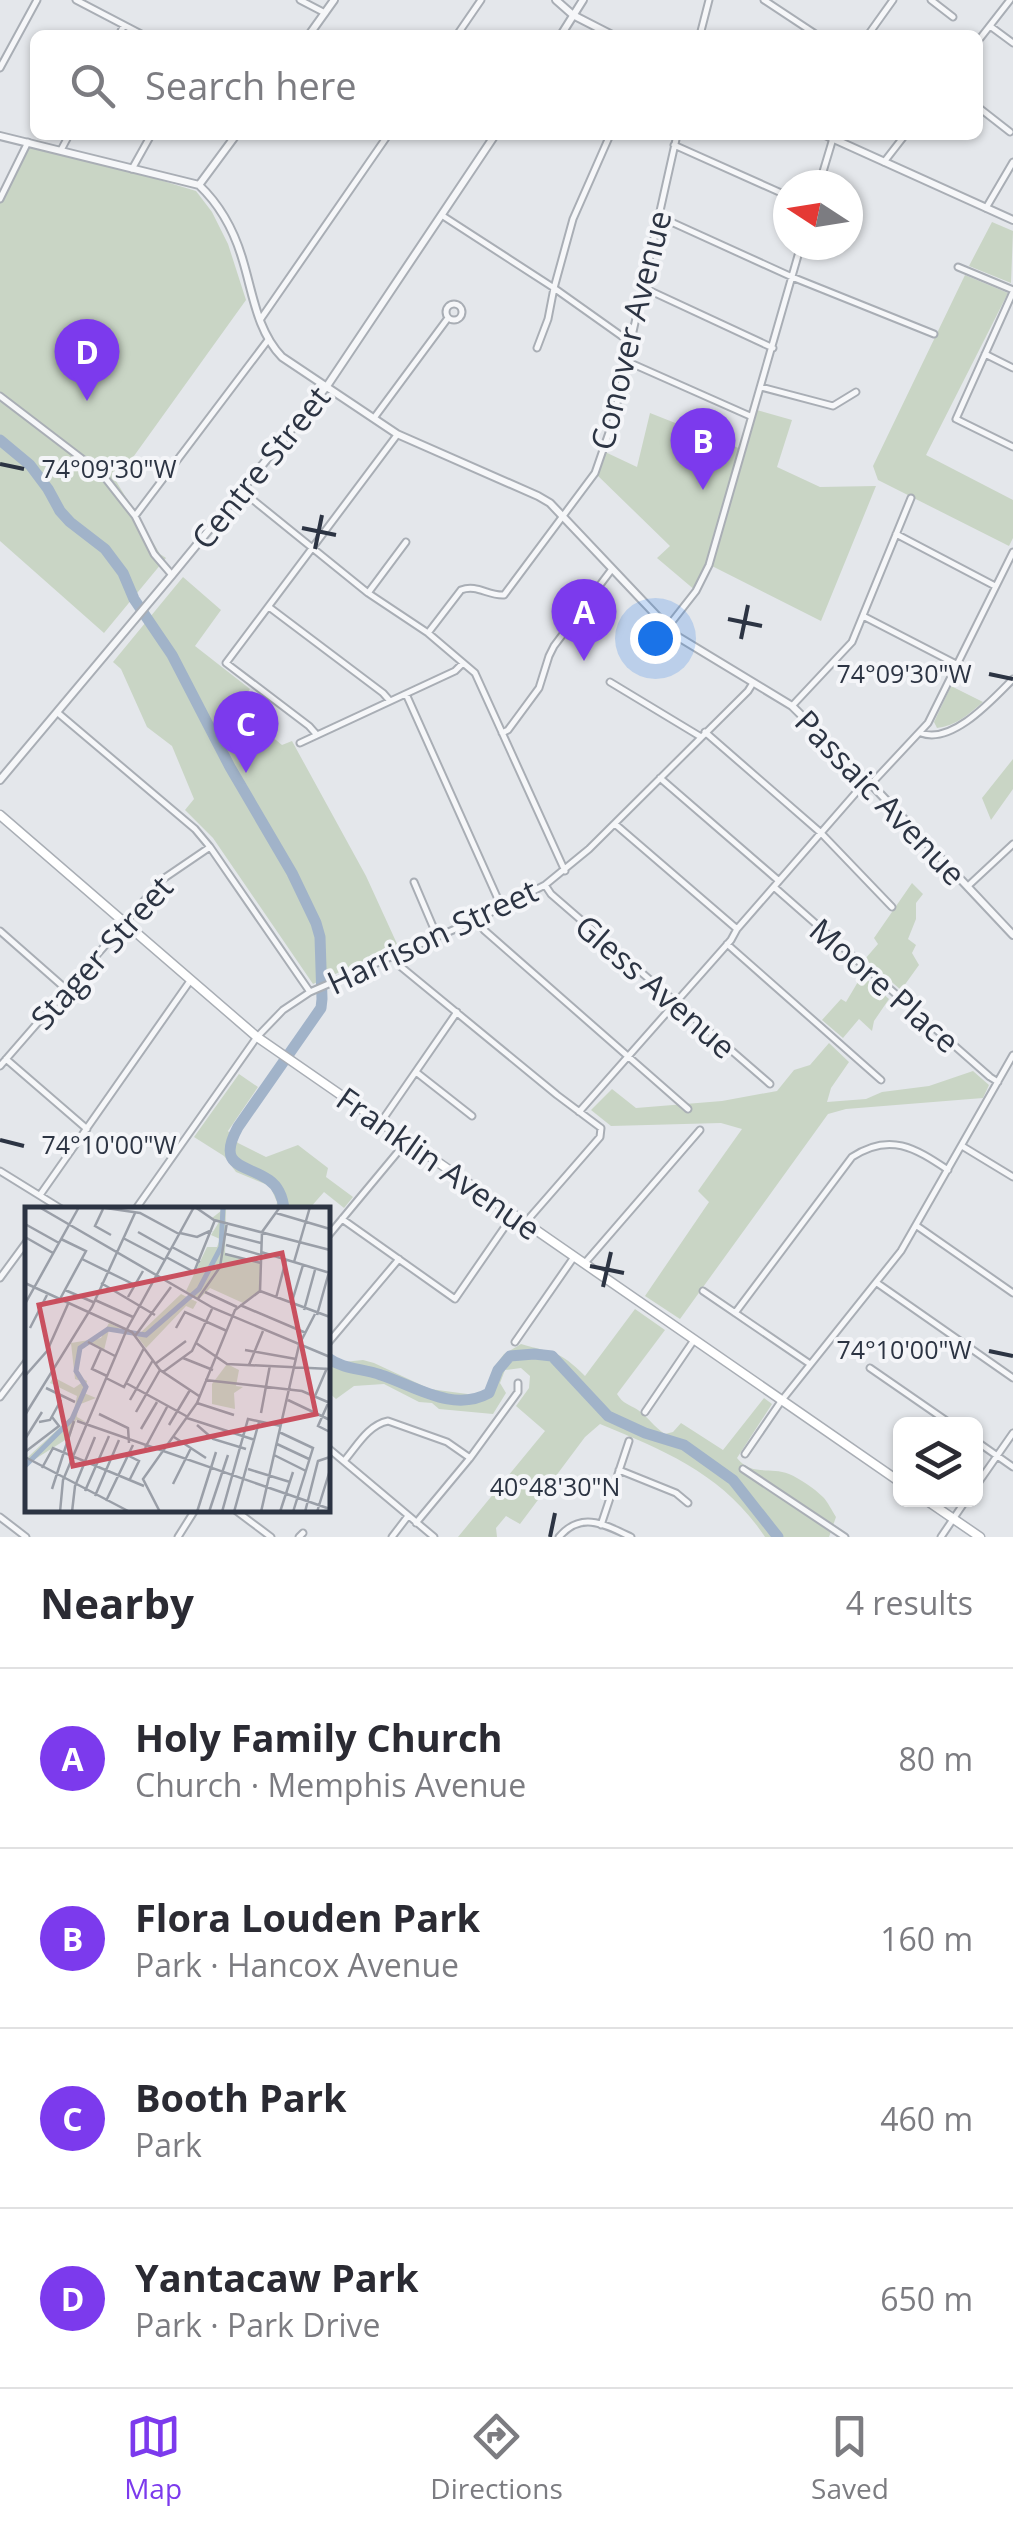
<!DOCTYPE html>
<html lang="en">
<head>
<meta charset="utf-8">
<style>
	body { margin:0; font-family:"Open Sans",sans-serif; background:#f7f7f7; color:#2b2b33 }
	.controls { position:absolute; right:30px; bottom:30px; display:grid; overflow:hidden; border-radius:15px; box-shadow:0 2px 8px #0004 }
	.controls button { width:90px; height:90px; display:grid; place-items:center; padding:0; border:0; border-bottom:2px solid #e1e1e2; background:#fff; color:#2b2b33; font:50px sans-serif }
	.compass { position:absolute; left:773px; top:170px; width:90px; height:90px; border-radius:50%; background:#fff; box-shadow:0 2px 8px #0004; rotate:282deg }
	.you { position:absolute; left:655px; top:638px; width:35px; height:35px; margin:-25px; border:8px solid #fff; border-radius:50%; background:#1a73e8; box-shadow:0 0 0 15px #1a73e833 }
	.badge { display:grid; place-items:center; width:65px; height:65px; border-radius:50%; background:#7c3aed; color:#fff; font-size:32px; font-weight:700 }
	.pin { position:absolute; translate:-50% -82px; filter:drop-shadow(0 2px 5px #0008) }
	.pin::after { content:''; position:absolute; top:52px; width:35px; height:30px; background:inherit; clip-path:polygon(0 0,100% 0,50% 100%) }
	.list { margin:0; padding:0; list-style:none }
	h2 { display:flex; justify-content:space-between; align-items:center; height:130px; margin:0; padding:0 40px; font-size:42px }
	h2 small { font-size:32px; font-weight:400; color:#7c7c81 }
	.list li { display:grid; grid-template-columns:65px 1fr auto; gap:30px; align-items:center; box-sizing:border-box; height:180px; padding:0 40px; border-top:2px solid #e1e1e2 }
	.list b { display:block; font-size:38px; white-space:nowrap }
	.list p { margin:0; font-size:32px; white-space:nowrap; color:#7c7c81 }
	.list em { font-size:32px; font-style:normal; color:#7c7c81 }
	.icon { flex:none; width:55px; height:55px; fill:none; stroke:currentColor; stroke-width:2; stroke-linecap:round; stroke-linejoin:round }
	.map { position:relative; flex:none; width:1013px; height:1537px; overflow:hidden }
	.search { position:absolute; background:#fff; box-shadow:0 2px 8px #0004; left:30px; right:30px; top:30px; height:110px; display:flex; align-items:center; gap:25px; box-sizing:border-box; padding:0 35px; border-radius:15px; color:#7c7c81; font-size:38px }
	.sheet { height:850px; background:#fff }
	nav { display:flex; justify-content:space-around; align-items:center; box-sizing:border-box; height:140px; border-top:2px solid #e1e1e2; background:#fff; font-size:28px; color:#7c7c81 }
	nav a { display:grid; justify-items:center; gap:5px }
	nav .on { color:#7c3aed }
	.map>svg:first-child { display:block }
</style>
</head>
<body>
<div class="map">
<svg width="1013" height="1537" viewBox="0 0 1013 1537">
	<rect width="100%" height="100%" fill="#e4e7eb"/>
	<!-- green -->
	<path fill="#c9d5c5" d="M 28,143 L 61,150 L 196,191 L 212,212 L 228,244 L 246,300 L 116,481 L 160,554 L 166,558 L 104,633 L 0,541 L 0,199 Z
		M 992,222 L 1013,231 L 1011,283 L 969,266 Z
		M 965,275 L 1008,293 L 926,455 L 1013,500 L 1013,538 L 1009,546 L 878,480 L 873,466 Z
		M 753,409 L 792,420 L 777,467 L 820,487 L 876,486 L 821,621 L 710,565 L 696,591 L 657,558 L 670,546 L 595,473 L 603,451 L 637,467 L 650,413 L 741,449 Z
		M 183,577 L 221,610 L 195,646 L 250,689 L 237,708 L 282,745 L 292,741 L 366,876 L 398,946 L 313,984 L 213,838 L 185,810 L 194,799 L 172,746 L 147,727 L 121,669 L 113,662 Z
		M 951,686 L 983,702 C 969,714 956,726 937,728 L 934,722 Z
		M 1013,759 L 1013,789 L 991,820 L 982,798 Z
		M 912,883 L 923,894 L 916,903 L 916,919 L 908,939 L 916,945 L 912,953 L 919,965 L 901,990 L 865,959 L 878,944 L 874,938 Z
		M 862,975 L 889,999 L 874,1021 L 872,1031 L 859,1019 L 843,1038 L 822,1020 L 841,999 L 846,1002 Z
		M 829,1043 L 849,1062 L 831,1088 L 827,1102 L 866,1099 L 882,1092 L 929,1086 L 973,1071 L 989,1085 L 983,1098 L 846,1109 L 828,1114 L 680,1319 L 645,1296 L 709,1202 L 698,1191 L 742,1129 L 721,1123 L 611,1126 L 591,1110 L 612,1089 L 636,1108 L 722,1101 L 777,1091 L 794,1070 L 810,1065 Z
		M 239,1074 L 258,1087 L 228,1131 L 238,1143 L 266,1157 L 298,1145 L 328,1168 L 326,1177 L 353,1197 L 344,1208 L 324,1192 L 309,1209 L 276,1209 L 277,1202 L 270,1186 L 236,1172 L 224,1156 L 194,1137 Z
		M 635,1309 L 665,1330 L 617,1394 C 623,1404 629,1404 638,1410 C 648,1417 654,1427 665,1434 L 673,1432 L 681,1423 L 723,1450 L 764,1398 L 772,1404 L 737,1458 C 752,1477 770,1466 789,1474 C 799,1478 815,1489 823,1497 C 828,1502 832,1511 836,1517 L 829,1537 L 765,1537 C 724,1475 666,1451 600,1424 L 585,1437 L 520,1524 L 506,1516 L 496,1528 L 497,1537 L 458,1537 L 545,1431 L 516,1406 L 529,1388 L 530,1376 L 521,1368 L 505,1370 L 500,1383 L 506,1393 L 493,1414 L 439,1409 L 432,1403 L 419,1402 L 384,1384 L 354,1386 L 336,1399 L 328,1392 L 328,1358 L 334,1363 L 363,1360 L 374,1363 L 430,1389 L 475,1395 L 486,1390 L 492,1379 L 495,1366 L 504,1354 L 521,1344 C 555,1354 558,1349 585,1376 Z"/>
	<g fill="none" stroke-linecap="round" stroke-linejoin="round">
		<!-- river -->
		<path stroke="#a1b3c9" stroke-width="11" d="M 0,440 L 30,465 L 48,489 L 60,511 L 70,522 L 105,549 L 123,573 L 134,599 L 172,655 L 230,767 L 292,873 L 316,923 L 320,937 L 322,999 L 321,1008 L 238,1127 C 215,1169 247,1164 269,1180 C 279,1187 283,1198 284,1210
			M 328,1358 C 344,1370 362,1368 381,1375 C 415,1386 453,1413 489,1393 L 498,1370 L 510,1356 L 534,1354 L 552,1356 L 608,1416 L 645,1433 L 684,1445 L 733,1480 L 778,1537"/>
		<!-- minor casing -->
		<g stroke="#a9aeb5" stroke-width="9">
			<path id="minor" d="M 76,0 L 143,35
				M 300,0 L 325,13
				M 764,0 L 817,35
				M 931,0 L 953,17
				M 990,26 L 1013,43
				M 119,35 L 124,25
				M 457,35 L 481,0
				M 700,35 L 709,0
				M 868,35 L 893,0
				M 978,41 L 1010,0
				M 0,68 L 37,0
				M 978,107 L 1010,132
				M 674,145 L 788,196
				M 61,150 L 69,135
				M 884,162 L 905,135
				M 132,169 L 151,135
				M 819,185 L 834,135
				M 0,199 L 28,142
				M 986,208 L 1013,162
				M 443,216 L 554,288 L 630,342
				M 658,216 L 792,277 L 934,334
				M 958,267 L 1013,290
				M 642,287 L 773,348
				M 1013,292 L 956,419 L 1013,447
				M446 312a8 8 0 1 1 16 0a8 8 0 1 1-16 0Z
				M 260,320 L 388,135
				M 537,348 L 548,319 L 554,288 L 573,219 L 610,135
				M 985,354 L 1013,368
				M 626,361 L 750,416
				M 761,387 L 833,406 L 856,392
				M 0,396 L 102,474 L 135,516 L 154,554 L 172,575
				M 374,418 L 448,318
				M 242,491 L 368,593 L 428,633 L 475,673 L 565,871
				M 135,516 L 268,340
				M 896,534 L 995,586
				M 368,593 L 406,542
				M 269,607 L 383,693 L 390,701
				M 863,616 L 956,664
				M 667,628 L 696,591 L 709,565 L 801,245
				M 428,633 L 461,590 C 477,584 488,596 504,595 L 595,473 L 613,421 L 677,135
				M 610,682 L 701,737
				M 406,694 L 502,908
				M 792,706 L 852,642 L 911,498
				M 58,713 L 195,829 L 210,847 L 310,992
				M 705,732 L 821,833 L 892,907
				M 502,733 L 508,730 L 539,688 L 549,656 L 554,646 L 612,569
				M 921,733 C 952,745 993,699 1013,679
				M 317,735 L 309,726 L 226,663 L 397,435
				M 300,743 L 455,671 L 463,663
				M 660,778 L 779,881
				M 871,784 L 928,723 L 1013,552
				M 615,824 L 737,929
				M 414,882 L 437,936
				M 545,885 L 551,894 L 770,1084
				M 968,886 L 1013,844
				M 774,887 L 990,1077 L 998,1082
				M 476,920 L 484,930 L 688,1109
				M 0,931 L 66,989
				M 727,944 L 881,1080
				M 393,955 L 400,966 L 557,1095 L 601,1128 L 600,1137 L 525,1223
				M 6,1059 L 87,1129
				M 0,1066 L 163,879 L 210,847
				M 416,1072 L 472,1116
				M 579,1112 L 731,940 L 737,929 L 867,780
				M 381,1122 L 457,1012
				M 962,1146 L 1013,1177
				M 0,1171 L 63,1210
				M 40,1195 L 190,981
				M 135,1210 L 257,1037 L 283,1010 L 310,992 L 476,920 L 545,885 L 589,849 L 748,691 L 753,683
				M 342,1219 L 455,1299 L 513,1215
				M 917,1226 L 1013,1293
				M 328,1236 L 407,1141
				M 584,1264 L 700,1130
				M 0,1278 L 28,1240
				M 877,1283 L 1013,1378
				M 703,1291 L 810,1364
				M 735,1313 L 852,1157 C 890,1132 915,1148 948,1170
				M 515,1342 L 574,1257
				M 328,1343 L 399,1259
				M 870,1368 L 951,1424
				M 0,1397 L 28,1360
				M 645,1412 L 694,1340
				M 976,1441 L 1013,1467
				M 328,1448 L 434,1537
				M 745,1454 L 782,1400 L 901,1251 L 1013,1055
				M 344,1461 C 357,1446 368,1425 388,1421 L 447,1442 L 470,1458
				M 743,1469 L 845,1537
				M 619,1470 L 676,1493 L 688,1503
				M 976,1486 L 1013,1433
				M 235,1510 L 271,1537
				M 0,1517 L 26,1537
				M 416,1523 L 470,1458 L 518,1392 L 518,1383
				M 601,1525 L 629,1441
				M 178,1537 L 195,1510
				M 299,1537 L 303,1533
				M 392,1537 L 408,1516
				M 559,1537 C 581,1511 604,1524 631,1537
				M 941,1537 L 966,1500"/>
		</g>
		<!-- tertiary casing -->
		<g stroke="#a9aeb5" stroke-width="10">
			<path id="tertiary" d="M 556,0 L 573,15 L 612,35
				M 309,35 L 334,0
				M 561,35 L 583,0
				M 825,135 L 1013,220
				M 0,136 L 199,185 C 220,205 235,233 243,261 C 253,294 257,331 282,357 L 397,434 L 538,496 L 550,503 L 675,635 L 792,706 L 871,784 L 1013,935
				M 199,185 L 236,135
				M 0,780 L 172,575 L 327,386 L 495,135"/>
		</g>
		<!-- secondary casing -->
		<g stroke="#a9aeb5" stroke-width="11">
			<path id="secondary" d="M 0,815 L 257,1037 L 900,1482
				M 926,1500 L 980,1537"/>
		</g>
		<!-- minor -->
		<use href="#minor" stroke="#f6f7f9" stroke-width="5"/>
		<!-- tertiary -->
		<use href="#tertiary" stroke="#f6f7f9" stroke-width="6"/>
		<!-- secondary -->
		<use href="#secondary" stroke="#fff" stroke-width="8"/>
	</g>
	<!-- ticks -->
	<path fill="none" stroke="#2c3443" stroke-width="4" d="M 0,464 L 24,469M 302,528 L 336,535M 315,549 L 322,515M 728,619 L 762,626M 741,639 L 748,605M 989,674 L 1013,679M 0,1140 L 24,1146M 590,1266 L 624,1273M 603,1287 L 611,1252M 989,1351 L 1013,1356M 550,1537 L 555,1513"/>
	<g text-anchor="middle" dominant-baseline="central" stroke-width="8" stroke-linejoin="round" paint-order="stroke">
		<!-- street labels -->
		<g font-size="32" fill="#2c3443" stroke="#f4f5f8">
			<text transform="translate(630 330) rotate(-76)">Conover Avenue</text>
			<text transform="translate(260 467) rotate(-51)">Centre Street</text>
			<text transform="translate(881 797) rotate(46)">Passaic Avenue</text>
			<text transform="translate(432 936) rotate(-25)">Harrison Street</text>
			<text transform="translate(101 952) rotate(-48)">Stager Street</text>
			<text transform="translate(885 985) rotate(41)">Moore Place</text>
			<text transform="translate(656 986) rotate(41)">Gless Avenue</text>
			<text transform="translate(439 1163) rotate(35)">Franklin Avenue</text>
		</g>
	</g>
	<!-- overview -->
	<g transform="translate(25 1207)">
		<rect width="305" height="305" fill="#e4e7eb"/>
		<path d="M 201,0 L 200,46 L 236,56 L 234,84 L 218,96 L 185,81 L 174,92 L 161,84 L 182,40 L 192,40 L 195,32 L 186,28 L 194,15 L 187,11 ZM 156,87 L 172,95 L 168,102 L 161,99 L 121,141 L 112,129 ZM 84,116 L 95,121 L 84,123 L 79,143 L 62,134 L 53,145 L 52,169 L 62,174 L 59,186 L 71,191 L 53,198 L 52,210 L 61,215 L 51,213 L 45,230 L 7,254 L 3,250 L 48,208 L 52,189 L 25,176 L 28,170 L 49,181 L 58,175 L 50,172 L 46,136 L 76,131 ZM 202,157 L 214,163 L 211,179 L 218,180 L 209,186 L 210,202 L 187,197 L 187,177 Z" fill="#c9d5c5"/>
		<path fill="none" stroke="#a1b3c9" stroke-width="5" d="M 0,259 L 47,212 L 61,180 L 51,164 L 55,141 L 83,122 L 121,128 L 174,82 L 196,40 L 198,0"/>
		<path fill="none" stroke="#9a9fa8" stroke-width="2.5" d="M 14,0 L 188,101 L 305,150M 74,0 L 115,6 L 154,27M 170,0 L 189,13 L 305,43M 78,2 L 70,19 L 86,28M 251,6 L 305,22M 0,17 L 34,36M 113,25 L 145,43M 155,26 L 172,30 L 187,23M 201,27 L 236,36M 0,30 L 28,46M 98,31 L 140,53M 201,38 L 236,48M 147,40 L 175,55M 236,45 L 305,66M 200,47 L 236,56M 141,50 L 169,65 L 190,13M 57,52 L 110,78M 269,55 L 285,0M 0,76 L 107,125 L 135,163 L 174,189M 76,76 L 130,108M 40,83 L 68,95M 235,84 L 305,110M 180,85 L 212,100M 103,90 L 118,64M 251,91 L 261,53M 35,92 L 61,44 L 36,32M 70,93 L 108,110M 172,93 L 195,60 L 202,15M 0,97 L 54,0M 215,98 L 281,126M 266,98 L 278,58M 279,103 L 290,63M 292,108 L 304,65M 5,121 L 22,88M 151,121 L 160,105 L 202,124M 110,129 L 146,80M 63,135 L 90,149M 171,136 L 202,157 L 305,162M 76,142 L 67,162 L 82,169M 220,143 L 271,152M 158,151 L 188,163M 130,157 L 161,134M 224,158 L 238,124M 138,165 L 167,144 L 187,102M 0,169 L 22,144 L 43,97M 81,171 L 99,180 L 119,141M 180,173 L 277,184 L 305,196M 101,176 L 163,210M 21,181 L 50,195M 290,189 L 302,161M 305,192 L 293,219 L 305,225M 105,193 L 128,153M 263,193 L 305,213M 172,196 L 209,208M 111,205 L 135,163M 236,206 L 245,158M 74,207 L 103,221 L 104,236M 0,208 L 67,100 L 110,6M 162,211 L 230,233M 52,214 L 305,302M 14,215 L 25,213 L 36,193M 144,218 L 165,183M 172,218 L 188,232 L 221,242M 116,222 L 132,195M 254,225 L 288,241 L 268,305M 149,230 L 181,251M 0,232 L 17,205M 252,237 L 284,252M 120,241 L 142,200M 0,245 L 34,219 L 27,210M 249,248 L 281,264M 104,249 L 114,254 L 105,272M 0,250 L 105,305M 17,261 L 28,241 L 119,279M 223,262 L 265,275M 148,277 L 166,241M 27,282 L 49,214M 60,284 L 84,229M 70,289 L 94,233M 81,294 L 108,238M 35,305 L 38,273 L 102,122 L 169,0M 47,305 L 50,279 L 70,230M 135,305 L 118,272 L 172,196 L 210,103 L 235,84 L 237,25 L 255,0M 172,305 L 191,245M 184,305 L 203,248M 197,305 L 223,212 L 256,219M 209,305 L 234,215M 236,305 L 274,138 L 290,107M 255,305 L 268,265M 280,305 L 293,254 L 305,250M 292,305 L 305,263"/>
		<path fill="#c9505f" fill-opacity="0.15" stroke="#c9505f" stroke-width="5" d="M 257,46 L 291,207 L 48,259 L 14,98 Z"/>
		<rect width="305" height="305" fill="none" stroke="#2c3443" stroke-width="5"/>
	</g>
	<g font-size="25" text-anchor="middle" fill="#2c3443" stroke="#f4f5f8" stroke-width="8" stroke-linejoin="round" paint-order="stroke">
		<text x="109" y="478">74°09'30"W</text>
		<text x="904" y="683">74°09'30"W</text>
		<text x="109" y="1154">74°10'00"W</text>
		<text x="904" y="1359">74°10'00"W</text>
		<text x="555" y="1496">40°48'30"N</text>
	</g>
</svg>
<div class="controls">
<button><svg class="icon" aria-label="layers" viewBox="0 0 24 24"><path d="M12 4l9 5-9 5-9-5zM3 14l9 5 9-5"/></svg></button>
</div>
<svg class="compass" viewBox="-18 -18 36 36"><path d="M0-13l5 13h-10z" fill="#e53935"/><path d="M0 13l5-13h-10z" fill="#7c7c81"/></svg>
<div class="you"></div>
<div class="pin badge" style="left:584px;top:661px">A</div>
<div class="pin badge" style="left:703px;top:490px">B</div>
<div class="pin badge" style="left:246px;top:773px">C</div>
<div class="pin badge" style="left:87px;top:401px">D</div>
<div class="search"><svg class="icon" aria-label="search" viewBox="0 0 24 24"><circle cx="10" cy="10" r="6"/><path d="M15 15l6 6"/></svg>Search here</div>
</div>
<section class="sheet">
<h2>Nearby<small>4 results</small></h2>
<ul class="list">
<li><span class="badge">A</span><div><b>Holy Family Church</b><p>Church · Memphis Avenue</p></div><em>80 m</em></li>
<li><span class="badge">B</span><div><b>Flora Louden Park</b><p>Park · Hancox Avenue</p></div><em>160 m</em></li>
<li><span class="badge">C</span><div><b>Booth Park</b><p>Park</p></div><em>460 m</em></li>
<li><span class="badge">D</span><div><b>Yantacaw Park</b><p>Park · Park Drive</p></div><em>650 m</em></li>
</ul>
</section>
<nav>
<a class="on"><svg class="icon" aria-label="map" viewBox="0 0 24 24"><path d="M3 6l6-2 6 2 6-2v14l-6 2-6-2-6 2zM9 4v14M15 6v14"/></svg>Map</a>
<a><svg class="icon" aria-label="directions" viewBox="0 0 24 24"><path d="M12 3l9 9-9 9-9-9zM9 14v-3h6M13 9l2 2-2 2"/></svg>Directions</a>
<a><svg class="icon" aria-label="saved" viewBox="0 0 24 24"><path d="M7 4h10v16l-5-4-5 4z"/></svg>Saved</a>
</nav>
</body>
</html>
